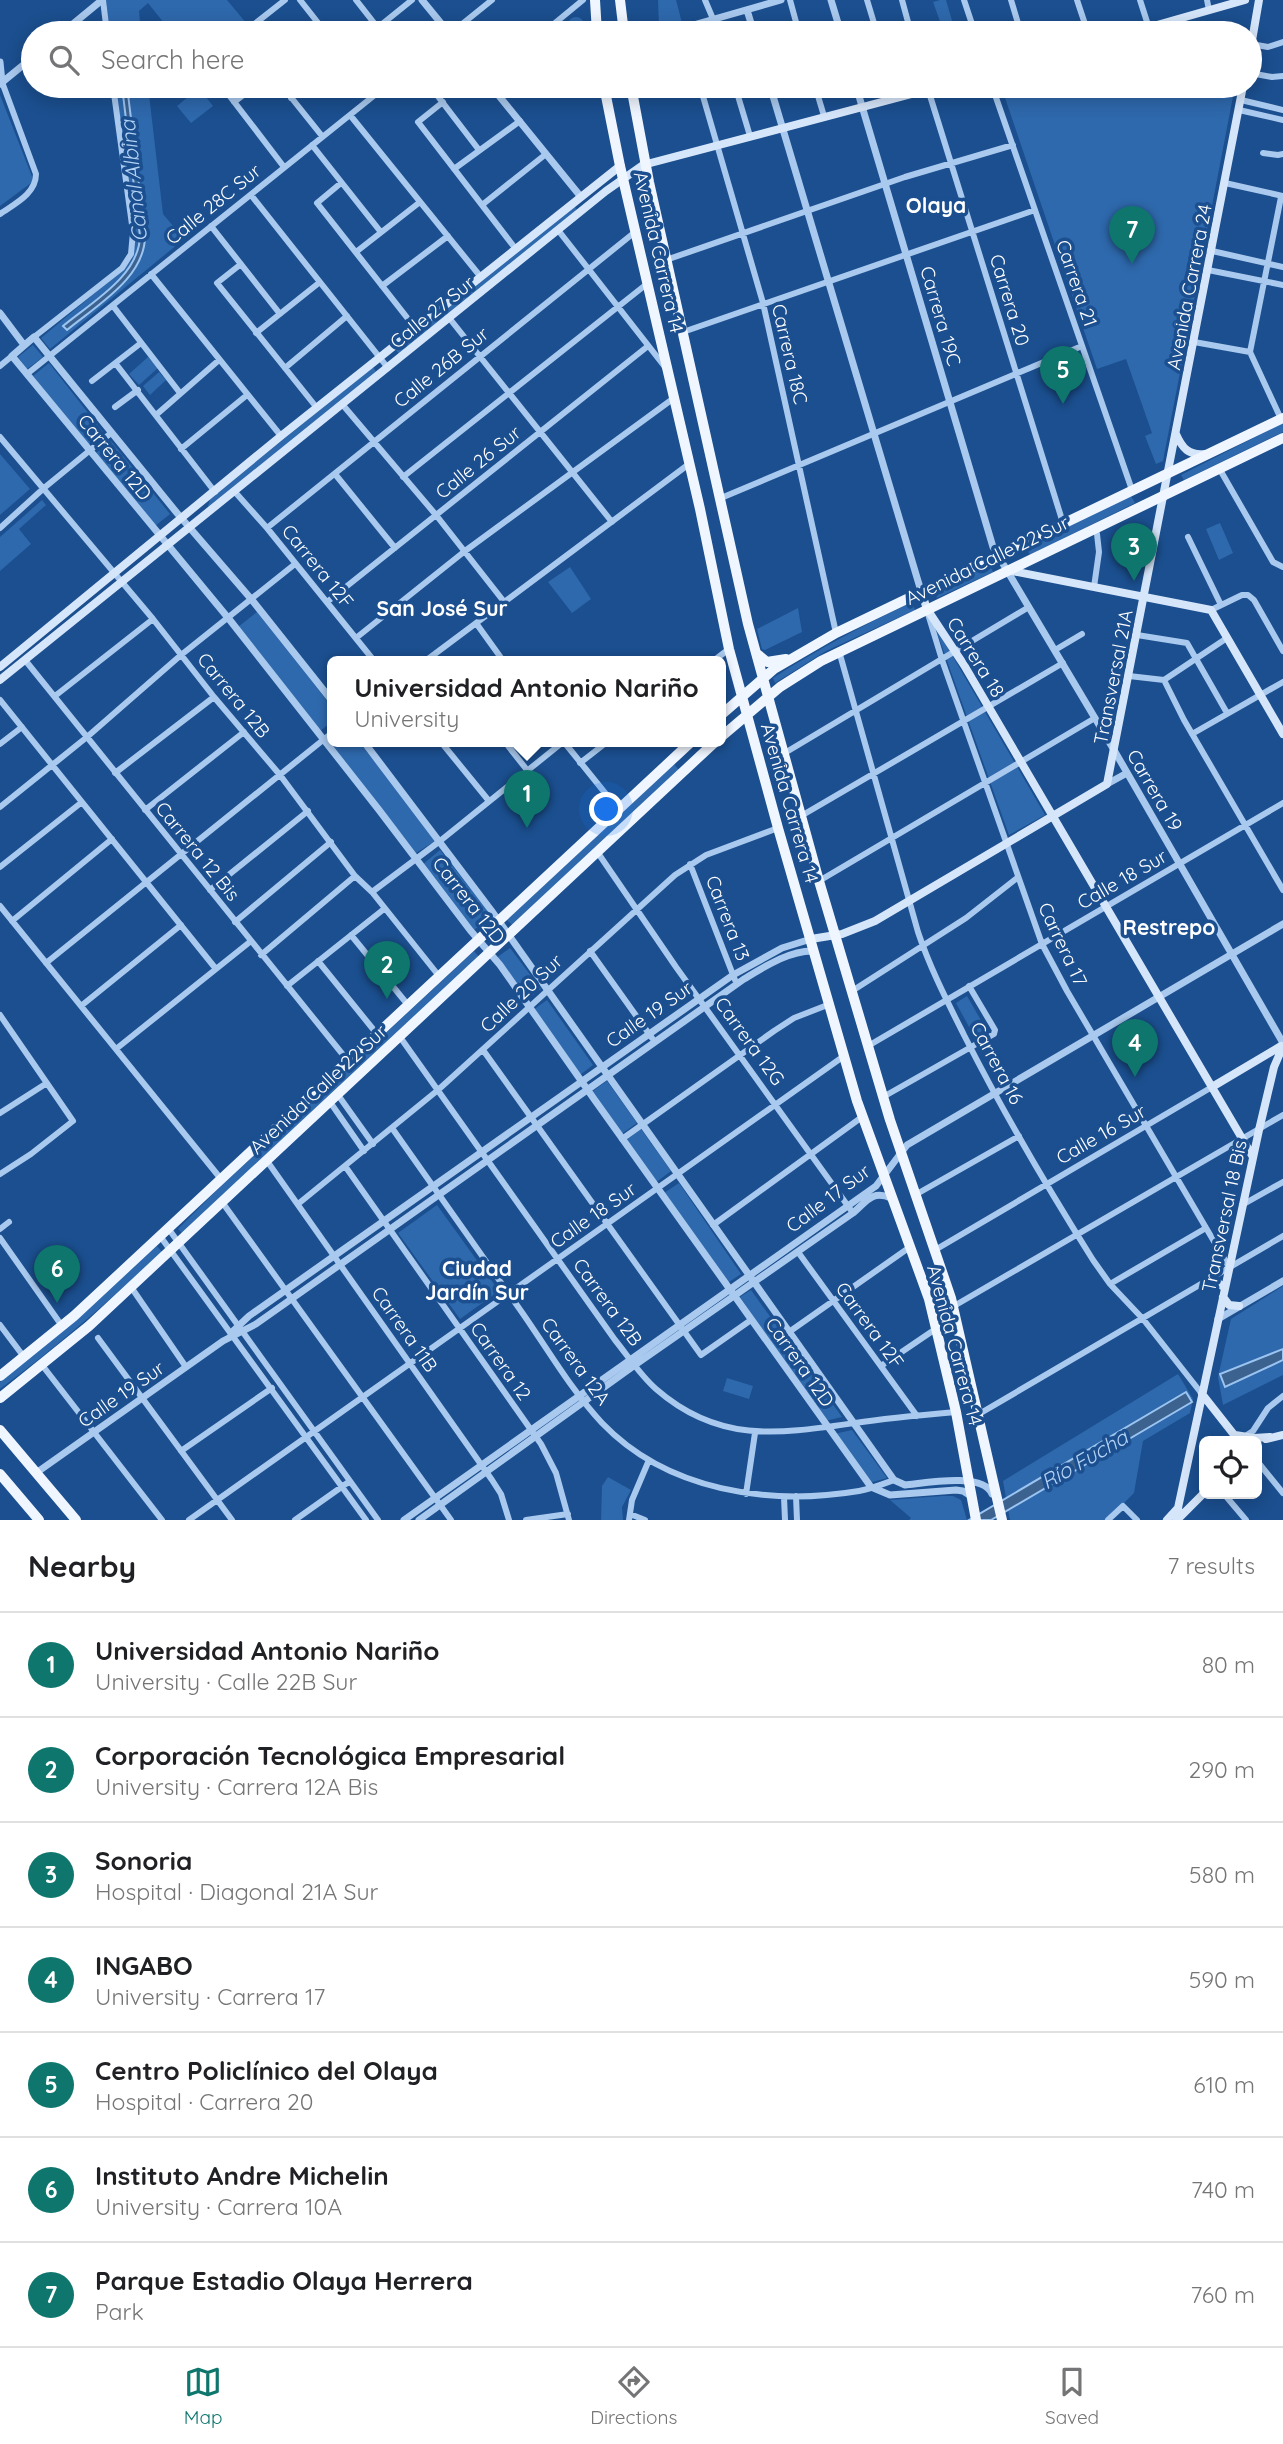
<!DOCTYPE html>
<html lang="en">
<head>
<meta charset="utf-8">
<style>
	body { margin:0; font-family:Quicksand,sans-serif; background:#f2f2f2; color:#202124 }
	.controls { position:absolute; right:21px; bottom:21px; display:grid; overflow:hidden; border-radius:10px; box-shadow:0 4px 18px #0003 }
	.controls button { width:63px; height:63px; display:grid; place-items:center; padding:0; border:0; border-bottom:2px solid #e0e0e0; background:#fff; color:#202124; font:35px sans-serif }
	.you { position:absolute; left:607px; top:810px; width:24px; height:24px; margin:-18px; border:5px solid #fff; border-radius:50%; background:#1a73e8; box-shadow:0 0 0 10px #1a73e833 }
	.badge { display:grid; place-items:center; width:46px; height:46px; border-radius:50%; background:#0f766e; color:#fff; font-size:23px; font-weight:700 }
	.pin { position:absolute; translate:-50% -58px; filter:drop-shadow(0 2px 4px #0008) }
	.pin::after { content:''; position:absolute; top:37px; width:24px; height:21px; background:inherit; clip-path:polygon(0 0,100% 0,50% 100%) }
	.popup { position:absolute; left:327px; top:656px; width:399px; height:91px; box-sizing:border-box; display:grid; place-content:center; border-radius:10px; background:#fff; filter:drop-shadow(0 2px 5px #0005); font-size:23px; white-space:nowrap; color:#757577 }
	.popup b { font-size:26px; color:#202124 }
	.popup::after { content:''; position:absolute; left:50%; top:100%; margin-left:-14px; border:14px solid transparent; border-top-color:#fff }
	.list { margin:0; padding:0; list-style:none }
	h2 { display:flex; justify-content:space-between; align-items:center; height:91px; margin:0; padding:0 28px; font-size:30px }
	h2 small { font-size:23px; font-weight:400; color:#757577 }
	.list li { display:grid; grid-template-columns:46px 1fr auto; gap:21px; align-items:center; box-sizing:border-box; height:105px; padding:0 28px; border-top:2px solid #e0e0e0 }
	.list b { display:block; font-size:26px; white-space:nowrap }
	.list p { margin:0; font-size:23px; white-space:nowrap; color:#757577 }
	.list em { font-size:23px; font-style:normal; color:#757577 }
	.icon { flex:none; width:38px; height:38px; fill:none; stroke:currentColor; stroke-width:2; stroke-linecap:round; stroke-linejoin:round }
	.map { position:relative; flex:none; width:1283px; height:1520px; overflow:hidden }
	.search { position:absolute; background:#fff; box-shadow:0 4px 18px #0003; left:21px; right:21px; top:21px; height:77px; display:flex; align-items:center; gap:18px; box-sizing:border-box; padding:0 24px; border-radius:38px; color:#757577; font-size:26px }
	.sheet { height:826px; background:#fff }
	nav { display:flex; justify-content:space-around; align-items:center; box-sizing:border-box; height:98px; border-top:2px solid #e0e0e0; background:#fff; font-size:19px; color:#757577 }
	nav a { display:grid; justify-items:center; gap:4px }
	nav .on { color:#0f766e }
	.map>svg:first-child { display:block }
</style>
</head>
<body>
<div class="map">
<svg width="1283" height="1520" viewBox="0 0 1283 1520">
	<rect width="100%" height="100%" fill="#1b4f8f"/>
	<!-- green -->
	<path fill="#2e69ad" d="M 106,0 L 227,0 L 247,24 L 236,33 L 172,33 L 148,3 L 139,11 L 141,33 L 110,33 Z
		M 658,0 L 676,0 L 682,23 L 659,26 Z
		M 940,0 L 946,0 L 953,24 L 942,27 L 933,2 Z
		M568 25a8 8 0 1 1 16 0a8 8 0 1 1-16 0Z
		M 116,86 L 148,86 L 163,214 L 184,239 L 50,349 L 41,338 L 125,268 L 132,259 L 136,237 Z
		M 1001,86 L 1157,86 L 1159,91 L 1178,86 L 1235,86 L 1163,461 L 1156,464 L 1145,436 L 1152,433 L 1126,359 L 1097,369 Z
		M 199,88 L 213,106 L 191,123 L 177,106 Z
		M 0,95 L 33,179 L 31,183 L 0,206 Z
		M 574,206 L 578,211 L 400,355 L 396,350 Z
		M 33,345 L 43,357 L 27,369 L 18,357 Z
		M 148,357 L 158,368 L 139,385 L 129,374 Z
		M 49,363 L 103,432 L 88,445 L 33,376 Z
		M 373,367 L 377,373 L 207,510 L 210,499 Z
		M 159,372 L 166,380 L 150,395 L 143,386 Z
		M 1283,423 L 1283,432 L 1184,480 L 1181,475 Z
		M 111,441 L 170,514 L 155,526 L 96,453 Z
		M 0,454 L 30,489 L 0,515 Z
		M 1131,496 L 1135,503 L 1030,555 L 1026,547 Z
		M 42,500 L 46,505 L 19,529 L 31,544 L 0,571 L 0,537 Z
		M 1220,523 L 1233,553 L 1219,560 L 1206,529 Z
		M 990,565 L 993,572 L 937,598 L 934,591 Z
		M 570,567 L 591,599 L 572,613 L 548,582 Z
		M 912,602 L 915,610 L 826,651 L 775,683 L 773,678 C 818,649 864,625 912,602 Z
		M 798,608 L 802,632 L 765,650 L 762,649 L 757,629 Z
		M 257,612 L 333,708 L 333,721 L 320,731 L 238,627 Z
		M 934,624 L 1045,815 L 1009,835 Z
		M 333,741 L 359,742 L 438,839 L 416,853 L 330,743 Z
		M 674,764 L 679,770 L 512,925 L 507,920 Z
		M 440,850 L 492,916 L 474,930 L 422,865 Z
		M 510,948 L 541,989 L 528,999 L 496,958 Z
		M 474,951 L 479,957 L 182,1233 L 178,1229 L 216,1191 Z
		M 967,996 L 986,1029 L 974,1036 L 956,1003 Z
		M 547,1000 L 593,1065 L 580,1075 L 533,1010 Z
		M 607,1081 L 637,1123 L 620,1135 L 590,1093 Z
		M 641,1129 L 671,1171 L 655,1183 L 625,1141 Z
		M 679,1183 L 741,1274 L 726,1284 L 664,1193 Z
		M 437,1205 L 499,1291 L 460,1319 L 398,1233 Z
		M 157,1246 L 162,1252 C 110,1300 57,1347 0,1389 L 0,1382 L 59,1334 Z
		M 1283,1286 L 1283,1375 L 1223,1405 L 1218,1377 L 1231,1319 Z
		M 751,1290 L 842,1417 L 825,1421 L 740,1297 Z
		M 1178,1374 L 1193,1399 L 1190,1413 L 1143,1441 L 1134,1493 L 1107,1520 L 1010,1520 L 1003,1481 Z
		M 727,1378 L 753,1386 L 749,1399 L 723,1391 Z
		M 852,1430 L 887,1478 L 869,1483 L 834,1434 Z
		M 608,1477 L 631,1490 L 622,1507 L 623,1520 L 601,1520 L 602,1486 Z
		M 942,1496 L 953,1496 L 961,1500 L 967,1520 L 909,1520 L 911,1518 L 890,1500 Z"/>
	<!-- water -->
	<path fill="#3c6290" stroke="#9cc4f0" stroke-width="2" d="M 122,86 L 127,86 L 145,233 C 147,277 97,305 67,330 L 63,326 C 92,302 139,276 140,236 Z
		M 1283,1349 L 1283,1360 L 1225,1387 L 1220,1374 Z
		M 1186,1392 L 1192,1402 L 991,1520 L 969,1520 Z"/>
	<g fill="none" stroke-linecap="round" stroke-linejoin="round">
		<!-- minor -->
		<path stroke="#a9c9ee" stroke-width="6" d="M 103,0 L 107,33
			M 300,0 L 326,33
			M 356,0 L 378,28
			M 705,0 L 719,33
			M 790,0 L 799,33
			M 867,0 L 877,33
			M 902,0 L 911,33
			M 964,0 L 975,33
			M 1011,0 L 1021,33
			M 1077,0 L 1088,33
			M 1140,0 L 1149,28
			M 1207,0 L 1209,10
			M 243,33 L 285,0
			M 371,33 L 412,0
			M 451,33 L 492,0
			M 563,33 L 555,23 L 583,0
			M 1251,44 L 1268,47 L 1283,42
			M 1250,73 L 1272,77 L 1283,76
			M 222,86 L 284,167
			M 282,86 L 322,136
			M 430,86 L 479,150
			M 700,86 L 763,303 L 836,633
			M 735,86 L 750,136
			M 815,86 L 824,116
			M 892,86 L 895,98
			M 927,86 L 1063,523
			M 992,86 L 1132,490
			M 291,98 L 305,86
			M 1241,100 L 1283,110
			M 234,102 L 255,86
			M 443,102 L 418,122 L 515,248
			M 1239,110 L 1283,120
			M 350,115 L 480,276
			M 312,145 L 380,231
			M 1263,153 L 1278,155 L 1283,154
			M 454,169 L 520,121
			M 341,183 L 317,203 L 416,329
			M 1225,183 L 1283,196
			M 251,195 L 388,368
			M 1281,197 L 1250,352 L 1281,419
			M 482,205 L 546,154
			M 0,214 C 14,204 36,194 36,174 L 2,82
			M 211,226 L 280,314
			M 558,230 L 665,367
			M 1212,251 L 1283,267
			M 356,252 L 420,202
			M 666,260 L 905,177 L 1013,145
			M 241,264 L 217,283 L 317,408
			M 1208,270 L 1283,285
			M 151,274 L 281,436
			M 382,286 L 448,236
			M 113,306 L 180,393
			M 450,319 L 612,522
			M 683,332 L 1035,210
			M 256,333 L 320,282
			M 34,337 L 122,268 L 131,254 L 133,232 L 113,86
			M 1194,342 L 1250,352
			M 116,364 L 215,492
			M 0,366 L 12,356
			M 285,368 L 347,316
			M 27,374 L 386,86
			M 92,381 L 141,343
			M 342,404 L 436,515 L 505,603
			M 115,407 L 138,390
			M 156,415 L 219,360
			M 0,437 L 153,619 L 214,697 L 280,775 L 355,876 L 372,892 L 439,976
			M 181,449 L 247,395
			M 1219,468 L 1273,562 L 1283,567
			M 335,474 L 395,548
			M 403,477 L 648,283
			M 235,492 L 267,528 L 375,662
			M 721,498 L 1082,346
			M 0,528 L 44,488 L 111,433
			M 267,528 L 635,232
			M 1188,537 L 1221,605
			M 1094,587 L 1099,552 L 1097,534
			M 327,602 L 648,346
			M 1211,610 L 1242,595 L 1248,595 L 1254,600 L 1283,651
			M 928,614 L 942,660 L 1042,944 L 1067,991 L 1229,1267
			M 476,623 L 504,662
			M 1137,635 L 1187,643 L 1227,713
			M 356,638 L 465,551 L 674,398
			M 1055,650 L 1082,634
			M 839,651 L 918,932 C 930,968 947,1001 964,1035 C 1003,1112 1047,1187 1093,1260 L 1110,1284 L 1143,1319 L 1202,1394
			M 25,660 L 348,1061
			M 424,662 L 689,464
			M 712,662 L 729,649
			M 1129,676 L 1164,680
			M 1164,680 L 1184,720 L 1283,890
			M 1164,680 L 1227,638
			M 55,696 L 153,619
			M 0,700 L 216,969
			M 1192,734 L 1283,682
			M 441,742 L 489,801
			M 505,742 L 527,770
			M 564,742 L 618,809
			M 0,744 L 22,727
			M 783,754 L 1029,607
			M 580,763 L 607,742
			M 115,773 L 214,697
			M 0,807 L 87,737 L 181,655 L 295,564
			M 145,810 L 244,732
			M 801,816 L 1063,663
			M 598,853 L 676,967 L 853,1213
			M 690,864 L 735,980
			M 0,867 L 82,802
			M 819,881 L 1095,718
			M 210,890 L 308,811
			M 372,892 L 440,841 L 563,742
			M 0,906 L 221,1179
			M 12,921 L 112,839
			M 235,922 L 331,842
			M 351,935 L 408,1005
			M 590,951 L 652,1038
			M 261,955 L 355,876
			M 318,961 L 377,1034
			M 46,963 L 333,732
			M 287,986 L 384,909
			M 852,991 L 966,918 L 1017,878
			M 81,1006 L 181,925
			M 0,1015 L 73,1121 L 31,1154 L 0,1174
			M 400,1037 L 615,1340 C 628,1356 640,1375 656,1389 C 719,1444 779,1434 855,1423 C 888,1418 922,1415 956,1412
			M 868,1046 L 1283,803
			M 116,1049 L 251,941
			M 483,1050 L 701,1355 L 751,1320
			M 338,1095 L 373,1144
			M 883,1097 L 994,1034 L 995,1030 L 969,986
			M 330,1102 L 364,1151
			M 0,1113 L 47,1083
			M 392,1128 C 435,1189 478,1250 521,1311 C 547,1348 571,1390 602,1423 C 667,1491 769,1506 859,1491 C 871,1489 883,1484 894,1480
			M 622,1139 L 774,1031 L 794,1018 L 830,1004
			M 267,1161 L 492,1480 L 501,1494 L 509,1520
			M 345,1166 L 541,1444 L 556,1473 L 569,1520
			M 915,1195 L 1019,1136
			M 222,1202 L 451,1520
			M 298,1204 L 438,1090 L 675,875 L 706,855 L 778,828
			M 1242,1205 L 1283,1182
			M 713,1225 L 862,1117
			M 168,1228 L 378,1520
			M 0,1229 L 9,1222
			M 160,1236 L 366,1520
			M 0,1238 L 62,1326
			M 935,1250 L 1212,1087
			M 798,1252 L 917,1416
			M 1110,1284 L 1206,1228
			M 131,1287 L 186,1367
			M 954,1306 L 1283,1115
			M 0,1325 L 24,1357
			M 789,1332 L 910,1247
			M 98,1338 L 232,1520
			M 42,1365 L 162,1520
			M 881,1366 L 937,1328
			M 979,1414 L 1283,1236
			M 1244,1437 L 1253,1431 L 1268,1408 L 1283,1396
			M 181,1451 L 272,1388
			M 1257,1461 L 1283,1493
			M 746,1494 L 755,1433
			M 1224,1494 L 1246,1520
			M 796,1496 L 797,1520
			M 784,1497 L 785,1520
			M 630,1514 L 645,1520
			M 189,1520 L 844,1056
			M 295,1520 L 350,1481
			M 526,1520 L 568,1514
			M 629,1520 L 632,1500 L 649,1460
			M 1108,1520 L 1123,1506 L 1137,1520"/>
		<!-- tertiary -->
		<path stroke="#a9c9ee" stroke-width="7" d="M 422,0 L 449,33
			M 831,0 L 841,33
			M 747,10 L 754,33
			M 62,33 L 102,0
			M 638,33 L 683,28 L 781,0
			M 0,62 L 2,82
			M 0,84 L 33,57
			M 491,86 L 581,197
			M 770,86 L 921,591
			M 856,86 L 993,547 L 1114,750 L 1283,1043
			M 0,313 L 24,345
			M 333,702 L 252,600 L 177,513 L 34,337 L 12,356 L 229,619 L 379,810 L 470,930 L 500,965 L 594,1099 L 871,1487 L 890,1495 L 956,1490 L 963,1491 L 971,1496
			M 364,742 L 491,910 L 894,1480 L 905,1485 C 926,1483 983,1472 992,1494
			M 1107,784 L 1127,773
			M 1218,1319 L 1283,1281
			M 231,1333 L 249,1316 L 733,975 L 782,948 L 811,939
			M 36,1473 L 223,1341 L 256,1324 L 744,979 C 764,967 790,950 814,951
			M 404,1520 L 876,1186 L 907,1145 L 1283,924
			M 419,1520 L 635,1365 L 853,1213 C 867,1201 872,1190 891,1198"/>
		<!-- secondary -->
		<path stroke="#d6e6fa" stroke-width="8" d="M 1129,33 L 1245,0
			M 1250,52 L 1259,0
			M 1176,434 C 1182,448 1189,456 1205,454
			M 1007,570 L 1211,610 L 1283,734
			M 921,591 L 927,609 L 964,665 L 1253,1157
			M 0,667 L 281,436 L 620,166
			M 0,680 L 606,191 L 643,165 L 942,86
			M 811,939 L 842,934 L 875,921 L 1107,784 L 1243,86
			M 1212,1087 L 1281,1046
			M 1211,1278 L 1225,1288
			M 1223,1297 L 1229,1305 L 1239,1306
			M 1202,1394 L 1239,1441
			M 1235,1435 L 1254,1438 L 1270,1437
			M 1266,1439 L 1283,1435
			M 1179,1518 L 1178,1508 L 1259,1130 L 1274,1067 L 1283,1046
			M 1167,1520 L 1178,1508
			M 1177,1520 L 1204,1493"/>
		<!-- primary -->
		<path stroke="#f0f6ff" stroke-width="10" d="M 595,0 L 597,33
			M 620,0 L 624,33
			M 604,86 L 620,166 L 700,509 L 729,649 L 778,828 L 857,1101 L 929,1299 L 956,1412 L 976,1520
			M 631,86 L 649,182 L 748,624 L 819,881 L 890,1120 L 951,1298 L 1002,1520
			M 756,653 L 767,662 L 786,659
			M 721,715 L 774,669 L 836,633 L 1283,418
			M 721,737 L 780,687 L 821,661 L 1283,438
			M 0,1376 L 74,1316 L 691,742
			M 0,1398 L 89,1326 L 715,742
			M 0,1430 L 76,1520
			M 0,1474 L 39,1520"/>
	</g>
	<g text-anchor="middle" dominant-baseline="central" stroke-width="7" stroke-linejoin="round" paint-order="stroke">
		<!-- street labels -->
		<g font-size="19" fill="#fff" stroke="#1b4f8f">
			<text transform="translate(213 204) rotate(-39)">Calle 28C Sur</text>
			<text transform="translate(659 252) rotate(77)">Avenida Carrera 14</text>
			<text transform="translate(1077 283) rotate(71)">Carrera 21</text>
			<text transform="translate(1189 287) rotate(-79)">Avenida Carrera 24</text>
			<text transform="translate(1010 300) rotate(73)">Carrera 20</text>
			<text transform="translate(432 312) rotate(-39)">Calle 27 Sur</text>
			<text transform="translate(941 316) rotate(74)">Carrera 19C</text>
			<text transform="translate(790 354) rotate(77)">Carrera 18C</text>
			<text transform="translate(441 367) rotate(-39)">Calle 26B Sur</text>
			<text transform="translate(115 457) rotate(51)">Carrera 12D</text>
			<text transform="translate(478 462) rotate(-39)">Calle 26 Sur</text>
			<text transform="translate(987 560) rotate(-26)">Avenida Calle 22 Sur</text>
			<text transform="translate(318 566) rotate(51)">Carrera 12F</text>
			<text transform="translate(976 657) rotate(58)">Carrera 18</text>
			<text transform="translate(1113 677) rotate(-79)">Transversal 21A</text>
			<text transform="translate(234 695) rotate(51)">Carrera 12B</text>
			<text transform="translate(1155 790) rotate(60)">Carrera 19</text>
			<text transform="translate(790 803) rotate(74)">Avenida Carrera 14</text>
			<text transform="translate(198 851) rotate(51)">Carrera 12 Bis</text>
			<text transform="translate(1122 879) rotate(-30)">Calle 18 Sur</text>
			<text transform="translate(469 900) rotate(52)">Carrera 12D</text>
			<text transform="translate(728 918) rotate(69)">Carrera 13</text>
			<text transform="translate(1063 944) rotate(65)">Carrera 17</text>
			<text transform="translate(521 993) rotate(-43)">Calle 20 Sur</text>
			<text transform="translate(649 1014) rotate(-35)">Calle 19 Sur</text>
			<text transform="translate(750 1041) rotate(54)">Carrera 12G</text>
			<text transform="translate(997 1063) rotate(62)">Carrera 16</text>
			<text transform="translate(318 1089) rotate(-43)">Avenida Calle 22 Sur</text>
			<text transform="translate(1101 1134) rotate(-30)">Calle 16 Sur</text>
			<text transform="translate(828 1198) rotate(-37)">Calle 17 Sur</text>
			<text transform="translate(593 1215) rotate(-35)">Calle 18 Sur</text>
			<text transform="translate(1224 1216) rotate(-78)">Transversal 18 Bis</text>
			<text transform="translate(608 1302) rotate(54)">Carrera 12B</text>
			<text transform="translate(870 1325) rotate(54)">Carrera 12F</text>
			<text transform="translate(405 1329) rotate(55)">Carrera 11B</text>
			<text transform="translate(955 1345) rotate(75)">Avenida Carrera 14</text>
			<text transform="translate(501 1361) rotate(55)">Carrera 12</text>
			<text transform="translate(576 1361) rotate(54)">Carrera 12A</text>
			<text transform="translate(800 1362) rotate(55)">Carrera 12D</text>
			<text transform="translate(121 1394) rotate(-35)">Calle 19 Sur</text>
		</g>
		<!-- water labels -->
		<g font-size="21" font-style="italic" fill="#b5d3f5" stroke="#1b4f8f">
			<text transform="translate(133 181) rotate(-96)">Canal Albina</text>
			<text transform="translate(1084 1459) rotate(-30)">Río Fucha</text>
		</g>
		<!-- neighbourhood labels -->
		<g font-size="21" font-weight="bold" fill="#fff" stroke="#1b4f8f">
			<text x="936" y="205">Olaya</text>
			<text x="442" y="608">San José Sur</text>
			<text x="1169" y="927">Restrepo</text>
			<text x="477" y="1268">Ciudad<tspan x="477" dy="24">Jardín Sur</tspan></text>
		</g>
	</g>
</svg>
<div class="controls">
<button><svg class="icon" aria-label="locate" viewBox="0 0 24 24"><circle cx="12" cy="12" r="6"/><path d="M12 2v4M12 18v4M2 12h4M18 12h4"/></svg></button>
</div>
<div class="you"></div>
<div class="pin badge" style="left:527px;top:828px">1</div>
<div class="popup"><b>Universidad Antonio Nariño</b>University</div>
<div class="pin badge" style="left:387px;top:999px">2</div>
<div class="pin badge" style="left:1134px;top:581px">3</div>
<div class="pin badge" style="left:1135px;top:1077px">4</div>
<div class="pin badge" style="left:1063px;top:404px">5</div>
<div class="pin badge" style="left:57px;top:1303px">6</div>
<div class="pin badge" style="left:1132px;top:264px">7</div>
<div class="search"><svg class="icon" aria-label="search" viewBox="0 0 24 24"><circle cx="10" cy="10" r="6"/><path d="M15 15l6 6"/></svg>Search here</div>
</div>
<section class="sheet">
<h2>Nearby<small>7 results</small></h2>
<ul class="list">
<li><span class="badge">1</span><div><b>Universidad Antonio Nariño</b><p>University · Calle 22B Sur</p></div><em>80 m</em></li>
<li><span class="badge">2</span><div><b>Corporación Tecnológica Empresarial</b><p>University · Carrera 12A Bis</p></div><em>290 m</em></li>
<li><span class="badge">3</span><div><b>Sonoria</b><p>Hospital · Diagonal 21A Sur</p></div><em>580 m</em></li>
<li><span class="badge">4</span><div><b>INGABO</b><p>University · Carrera 17</p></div><em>590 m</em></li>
<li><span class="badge">5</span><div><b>Centro Policlínico del Olaya</b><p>Hospital · Carrera 20</p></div><em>610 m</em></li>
<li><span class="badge">6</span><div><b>Instituto Andre Michelin</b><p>University · Carrera 10A</p></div><em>740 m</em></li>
<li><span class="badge">7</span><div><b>Parque Estadio Olaya Herrera</b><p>Park</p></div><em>760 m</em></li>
</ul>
</section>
<nav>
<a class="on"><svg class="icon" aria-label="map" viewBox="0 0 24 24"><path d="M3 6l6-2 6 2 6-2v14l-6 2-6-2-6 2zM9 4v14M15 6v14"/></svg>Map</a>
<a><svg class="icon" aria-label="directions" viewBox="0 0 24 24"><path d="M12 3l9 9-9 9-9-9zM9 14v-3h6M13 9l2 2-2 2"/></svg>Directions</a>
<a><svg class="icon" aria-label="saved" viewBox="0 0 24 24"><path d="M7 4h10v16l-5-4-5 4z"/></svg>Saved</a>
</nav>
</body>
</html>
